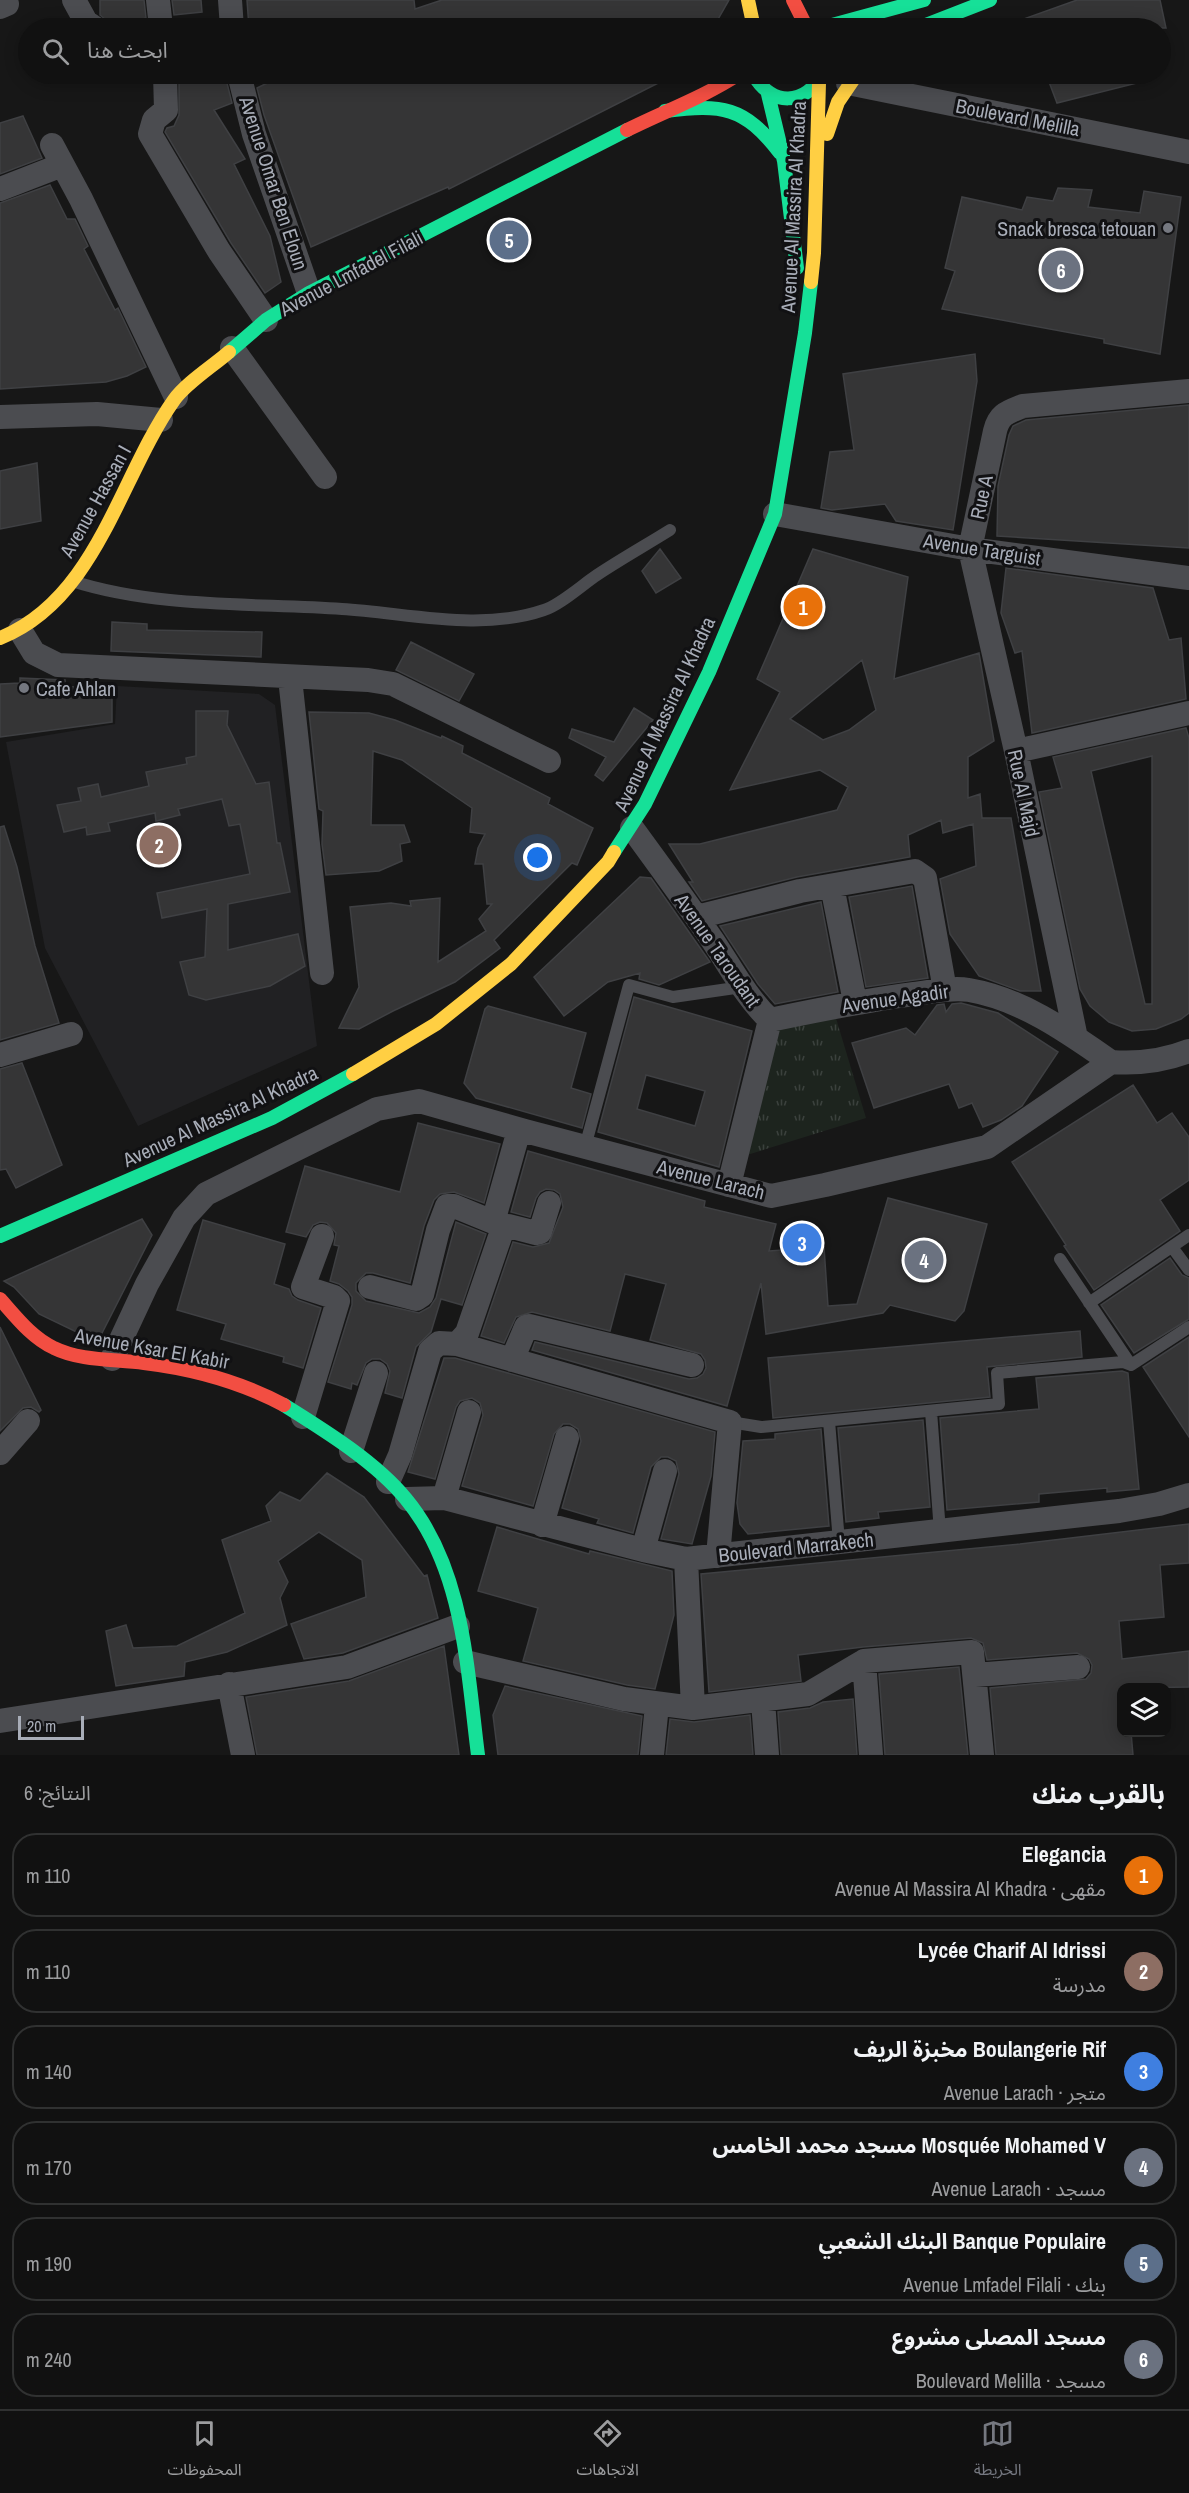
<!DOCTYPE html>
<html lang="ar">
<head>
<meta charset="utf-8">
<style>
	body { margin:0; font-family:"Archivo Narrow","Noto Sans Arabic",sans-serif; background:#1a1a1a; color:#f1f3f6; direction:rtl }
	.controls { position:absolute; right:18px; bottom:18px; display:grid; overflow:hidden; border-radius:12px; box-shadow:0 3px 15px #0003 }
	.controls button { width:54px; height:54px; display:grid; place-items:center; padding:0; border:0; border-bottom:2px solid #303131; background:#111; color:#f1f3f6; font:30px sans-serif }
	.scale { position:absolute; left:18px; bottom:15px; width:66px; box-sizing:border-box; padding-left:6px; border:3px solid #a8adb8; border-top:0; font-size:16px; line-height:21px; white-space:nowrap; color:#a8adb8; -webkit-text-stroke:4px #111113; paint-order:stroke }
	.you { position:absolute; left:538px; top:858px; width:21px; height:21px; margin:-15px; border:4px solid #fff; border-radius:50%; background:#1a73e8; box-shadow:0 0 0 9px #1a73e833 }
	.badge { display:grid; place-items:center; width:39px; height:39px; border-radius:50%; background:#757880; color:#fff; font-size:20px; font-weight:700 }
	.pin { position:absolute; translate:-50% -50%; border:3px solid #fff; box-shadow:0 2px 6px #0006 }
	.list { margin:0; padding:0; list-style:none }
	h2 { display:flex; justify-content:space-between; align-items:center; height:78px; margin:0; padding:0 24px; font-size:26px }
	h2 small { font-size:20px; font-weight:400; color:#9c9d9f }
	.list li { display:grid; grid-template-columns:39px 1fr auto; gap:18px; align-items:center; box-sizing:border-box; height:84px; margin:0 12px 12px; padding:0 12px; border:2px solid #303131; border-radius:24px }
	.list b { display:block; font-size:22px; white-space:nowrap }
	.list p { margin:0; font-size:20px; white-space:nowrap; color:#9c9d9f }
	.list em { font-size:20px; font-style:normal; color:#9c9d9f }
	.icon { flex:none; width:33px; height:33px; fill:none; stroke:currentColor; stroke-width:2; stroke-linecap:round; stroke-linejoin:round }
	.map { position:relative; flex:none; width:1189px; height:1755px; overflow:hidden; direction:ltr }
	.search { position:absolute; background:#111; box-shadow:0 3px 15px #0003; left:18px; right:18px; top:18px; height:66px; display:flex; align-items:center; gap:15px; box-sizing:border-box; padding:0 21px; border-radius:33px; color:#9c9d9f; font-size:22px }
	.sheet { height:654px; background:#111 }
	nav { display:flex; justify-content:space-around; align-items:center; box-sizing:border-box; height:84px; border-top:2px solid #303131; background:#111; font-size:16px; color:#9c9d9f }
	nav a { display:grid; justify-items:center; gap:3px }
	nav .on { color:#757880 }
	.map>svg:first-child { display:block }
</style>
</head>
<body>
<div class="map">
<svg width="1189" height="1755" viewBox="0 0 1189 1755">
	<defs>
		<pattern id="grass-tufts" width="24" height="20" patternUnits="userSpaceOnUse" patternTransform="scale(1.5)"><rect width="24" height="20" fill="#1d241e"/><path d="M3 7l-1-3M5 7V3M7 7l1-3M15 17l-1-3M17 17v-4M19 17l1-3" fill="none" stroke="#3b413d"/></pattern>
	</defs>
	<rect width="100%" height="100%" fill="#171717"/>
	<!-- built -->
	<path fill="#212123" d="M 117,686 L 259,694 L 275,705 L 317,1046 L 138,1126 L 45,948 L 6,742 L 115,724 Z"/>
	<!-- grass -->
	<path fill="url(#grass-tufts)" d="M 835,1015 L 866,1118 L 747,1155 L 779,1026 Z"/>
	<!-- building -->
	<path fill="#353536" stroke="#3f4043" stroke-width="1.5" fill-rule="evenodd" d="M 100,0 L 144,0 L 146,18 L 142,19 L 142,25 L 109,27 L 107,21 L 100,15 Z
		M 172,0 L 201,0 L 202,12 L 174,15 Z
		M 247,0 L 414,0 L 415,9 L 442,0 L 729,0 L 713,28 L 249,28 Z
		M 1077,0 L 1160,0 L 1166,28 L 1004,28 L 1004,26 Z
		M 286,74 L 676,74 L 449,189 L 448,187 L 311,247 L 264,115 L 257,88 Z
		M 1046,74 L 1148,74 L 1149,80 L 1057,103 Z
		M 225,75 L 232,103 L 214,110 L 245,159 L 234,164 L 270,236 L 281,282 L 265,293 L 231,243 L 165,132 L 167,128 L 174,126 L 179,115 L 179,79 Z
		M 23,116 L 42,158 L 0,174 L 0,123 Z
		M 50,185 L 67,219 L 75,219 L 88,246 L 84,249 L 115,310 L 118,308 L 146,367 L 127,376 L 106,382 L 0,389 L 0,203 Z
		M 1058,188 L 1092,190 L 1088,207 L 1140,213 L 1144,191 L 1181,197 L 1160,354 L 1104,343 L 1104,339 L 942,309 L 955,271 L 945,268 L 962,197 L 1022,210 L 1027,197 L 1053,201 Z
		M 975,354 L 977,381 L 953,530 L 896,521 L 885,504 L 832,510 L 821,508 L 830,452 L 854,450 L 843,374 Z
		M 1189,405 L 1189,548 L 997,536 L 998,486 L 1009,435 L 1013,426 L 1026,420 Z
		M 37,463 L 41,521 L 0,529 L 0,471 Z
		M 660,549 L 681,578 L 656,593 L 642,571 Z
		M 813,549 L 908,577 L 894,679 L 979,653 L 994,741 L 968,757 L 968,798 L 980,794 L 982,818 L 1011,818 L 1041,991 L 1020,991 L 979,976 L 950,934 L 940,879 L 976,866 L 973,824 L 943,833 L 941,820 L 908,835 L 910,857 L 797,877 L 702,901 L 689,882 L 693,882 L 669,844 L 700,844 L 837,810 L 848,787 L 820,770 L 730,790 L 780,692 L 757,679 ZM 862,660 L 876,710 L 849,730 L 823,740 L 790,719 Z
		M 1006,568 L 1153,588 L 1169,640 L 1181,638 L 1186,699 L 1032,733 L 1022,651 L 1015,653 L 1001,613 Z
		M 112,622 L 147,624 L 147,630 L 262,632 L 261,657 L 111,651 Z
		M 411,642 L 474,674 L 459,701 L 396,670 Z
		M 20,678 L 65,680 L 65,686 L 112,691 L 112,722 L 0,737 L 0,684 L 20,683 Z
		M 634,708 L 653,720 L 603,781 L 595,775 L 606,757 L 569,738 L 572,729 L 614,742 Z
		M 196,711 L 228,711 L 227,725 L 256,784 L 269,782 L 277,843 L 280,843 L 290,892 L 228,904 L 228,950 L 298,934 L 305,966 L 270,986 L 206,1000 L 189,995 L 180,962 L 205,957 L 207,909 L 162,918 L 157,893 L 250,874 L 240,824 L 229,826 L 222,799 L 178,809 L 180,815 L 156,821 L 155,813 L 108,823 L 110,831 L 87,835 L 86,827 L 64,832 L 57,805 L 81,801 L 78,788 L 98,784 L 101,797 L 149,786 L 146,772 L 187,764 L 186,758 L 196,756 Z
		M 309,712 L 369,713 L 395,720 L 441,738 L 442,736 L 463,746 L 462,753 L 550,798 L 548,804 L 593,828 L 577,865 L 572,863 L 494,940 L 500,948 L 455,982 L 393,1011 L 359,1029 L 339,1028 L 359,987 L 350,907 L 391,903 L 411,906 L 410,901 L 440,898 L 438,962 L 486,931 L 479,919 L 492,904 L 487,904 L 483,864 L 475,864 L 478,848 L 485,834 L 470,832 L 472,808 L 402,760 L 373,751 L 371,825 L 404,825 L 410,842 L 400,844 L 402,861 L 379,871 L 326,875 L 322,844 L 323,811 L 319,809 Z
		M 1186,728 L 1189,738 L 1189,1013 L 1181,1019 L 1156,1029 L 1132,1031 L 1109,1022 L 1090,1006 L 1080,989 L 1039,792 L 1062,788 L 1053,757 ZM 1152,756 L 1152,1004 L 1145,1004 L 1091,771 Z
		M 4,826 L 17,867 L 35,946 L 59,1023 L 0,1040 L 0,827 Z
		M 640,877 L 651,878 L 710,962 L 659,985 L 639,979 L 640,973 L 608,982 L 564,1016 L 534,977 Z
		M 912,886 L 928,978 L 866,987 L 849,897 Z
		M 821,902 L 838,992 L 775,1004 L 758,984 L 720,926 Z
		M 634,997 L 752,1031 L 719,1167 L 598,1132 ZM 646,1075 L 705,1091 L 695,1126 L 637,1109 Z
		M 961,1003 L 998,1013 L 1058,1052 L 1022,1106 L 1001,1120 L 983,1127 L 972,1103 L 959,1108 L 949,1084 L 874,1108 L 852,1043 L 906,1028 L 915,1035 L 937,1005 L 944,1004 L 946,1012 L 952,1004 Z
		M 488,1006 L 586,1033 L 571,1088 L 591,1094 L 582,1128 L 476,1098 L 464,1083 L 485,1009 Z
		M 22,1063 L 62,1165 L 16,1188 L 6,1169 L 0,1170 L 0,1069 Z
		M 1133,1085 L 1157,1123 L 1172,1113 L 1189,1137 L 1189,1180 L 1160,1200 L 1180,1231 L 1094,1290 L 1064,1246 L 1066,1245 L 1012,1162 Z
		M 418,1123 L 500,1144 L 484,1203 L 454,1192 L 440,1194 L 434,1200 L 424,1226 L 410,1283 L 373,1273 L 366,1273 L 356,1283 L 356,1291 L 366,1301 L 419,1313 L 430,1307 L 436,1298 L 456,1222 L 486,1234 L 462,1305 L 441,1299 L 431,1332 L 416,1347 L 402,1398 L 385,1393 L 390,1371 L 387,1364 L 380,1359 L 372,1359 L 366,1363 L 357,1385 L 352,1383 L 351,1389 L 328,1382 L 352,1305 L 352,1297 L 348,1291 L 339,1284 L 330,1281 L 339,1246 L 334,1245 L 336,1233 L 327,1223 L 320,1222 L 313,1225 L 306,1237 L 286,1232 L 305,1166 L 400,1192 Z
		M 528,1151 L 705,1201 L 704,1207 L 776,1224 L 769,1251 L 824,1247 L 828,1306 L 857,1304 L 888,1198 L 987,1224 L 964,1311 L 955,1321 L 890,1305 L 883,1313 L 766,1334 L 761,1283 L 727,1406 L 532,1350 L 535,1342 L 689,1379 L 697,1378 L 703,1374 L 706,1368 L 705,1360 L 701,1354 L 650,1340 L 666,1284 L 625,1274 L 610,1331 L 532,1312 L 516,1317 L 504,1343 L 481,1336 L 513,1242 L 533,1247 L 549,1243 L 563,1207 L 560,1194 L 554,1190 L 546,1189 L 540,1192 L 536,1198 L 530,1217 L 511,1212 Z
		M 142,1219 L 152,1235 L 99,1339 L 89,1338 L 39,1314 L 14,1287 L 4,1281 Z
		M 203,1220 L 285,1244 L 274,1284 L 289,1289 L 292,1296 L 298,1300 L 321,1308 L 303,1368 L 283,1362 L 284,1357 L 221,1339 L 226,1324 L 177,1310 Z
		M 1170,1258 L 1182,1275 L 1189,1278 L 1189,1319 L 1134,1353 L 1101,1305 Z
		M 0,1327 L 41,1410 L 39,1412 L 31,1407 L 23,1408 L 0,1431 Z
		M 1080,1331 L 1082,1357 L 987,1367 L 990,1397 L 773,1418 L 768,1358 Z
		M 1189,1337 L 1189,1437 L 1143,1367 Z
		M 444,1358 L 455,1358 L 715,1432 L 711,1476 L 692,1544 L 661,1539 L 679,1474 L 676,1461 L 668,1457 L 661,1457 L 651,1467 L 633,1533 L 597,1523 L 599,1519 L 562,1508 L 581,1441 L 578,1429 L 570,1424 L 563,1424 L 554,1434 L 533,1506 L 462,1486 L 483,1415 L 480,1403 L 472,1398 L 460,1401 L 456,1407 L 435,1479 L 408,1472 Z
		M 1122,1371 L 1128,1373 L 1139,1489 L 1107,1492 L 1107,1488 L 1039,1494 L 1039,1502 L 947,1510 L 940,1418 L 1039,1409 L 1036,1378 Z
		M 923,1420 L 930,1507 L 878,1512 L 879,1518 L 846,1522 L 838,1428 Z
		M 821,1429 L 829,1526 L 748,1534 L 740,1524 L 737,1503 L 743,1441 L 775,1439 L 775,1434 Z
		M 327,1473 L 364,1497 L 424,1576 L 427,1575 L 438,1618 L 343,1653 L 304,1659 L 291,1624 L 366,1597 L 362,1560 L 319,1532 L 278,1561 L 288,1582 L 280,1598 L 287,1625 L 227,1652 L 185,1662 L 184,1676 L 116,1686 L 106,1631 L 126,1625 L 133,1648 L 177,1646 L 245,1613 L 222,1540 L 271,1521 L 266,1506 L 280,1492 L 300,1501 Z
		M 1189,1524 L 1189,1563 L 1160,1565 L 1164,1617 L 1119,1621 L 1122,1659 L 1189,1651 L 1189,1687 L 1122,1688 L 1122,1732 L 1131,1732 L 1133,1755 L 996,1755 L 990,1688 L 1086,1679 L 1091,1673 L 1092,1665 L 1089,1659 L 1077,1653 L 987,1660 L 983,1643 L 971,1638 L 863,1647 L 798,1655 L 801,1681 L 709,1692 L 701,1574 L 1020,1544 Z
		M 497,1527 L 589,1554 L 590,1551 L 672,1571 L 674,1615 L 655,1689 L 627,1685 L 523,1661 L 538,1608 L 478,1591 Z
		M 444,1646 L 459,1755 L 257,1755 L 246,1697 L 349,1681 Z
		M 959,1667 L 968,1755 L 885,1755 L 879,1674 Z
		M 505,1686 L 642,1716 L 638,1755 L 498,1755 L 493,1715 Z
		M 853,1699 L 857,1755 L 781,1755 L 778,1712 L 810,1708 L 823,1702 Z
		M 750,1715 L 753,1755 L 666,1755 L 670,1719 L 694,1722 Z"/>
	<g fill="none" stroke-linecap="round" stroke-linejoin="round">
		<!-- lane -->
		<path stroke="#4b4c50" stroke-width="12" d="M 72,581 C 156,608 254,603 342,609 C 408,613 480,632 544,610 C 560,605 582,585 597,575 C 621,559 646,545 670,530
			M 585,1147 L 629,985 L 673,997 L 742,987
			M 1172,1247 L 1189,1270
			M 1060,1259 L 1131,1365
			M 1089,1303 L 1189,1235
			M 1131,1365 L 1189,1327
			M 931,1411 L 940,1532
			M 829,1421 L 839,1542
			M 730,1422 L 761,1427 L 999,1404 L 997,1373 L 1123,1362 L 1131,1365"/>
		<!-- street -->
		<path stroke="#4b4c50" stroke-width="24" d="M 74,0 L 86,22 L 95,28
			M 158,0 L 161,28
			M 230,0 L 232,28
			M 0,7 L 7,4
			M 165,74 L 166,110 L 154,120 L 150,134 L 219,251 L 266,320
			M 239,74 L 254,134 L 309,293
			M 848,83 L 1189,152
			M 52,145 L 81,199 L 176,397
			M 0,189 L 62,165
			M 232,348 L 325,477
			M 0,417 L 97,414 L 161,420
			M 775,514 L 970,549 L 1189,578
			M 20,630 L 34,653 L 58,665 L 368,680 L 393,684 L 549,761
			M 290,678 L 322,973
			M 1016,751 L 1189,713
			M 632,828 C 659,865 687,903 713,941 C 731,968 746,997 770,1020 L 729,1185
			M 832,886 L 855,1002
			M 697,917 L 800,891 L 915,871 L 925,878 L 945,990
			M 770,1020 C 818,1010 866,1000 914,994 C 932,992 951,987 969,990 C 1022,999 1068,1032 1111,1062
			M 1076,1038 L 1016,751 L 970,549 L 995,431 C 999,414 1008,412 1023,406 L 1189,391
			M 0,1055 L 71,1034
			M 370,1287 L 416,1299 L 422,1295 L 438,1230 L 447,1206 L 454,1206 L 493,1222 L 519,1130
			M 457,1344 L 730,1422 L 718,1556
			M 112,1359 L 147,1284 L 184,1218 L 206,1194 L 377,1109 L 419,1101 L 525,1131 L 771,1196 L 825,1185 L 987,1147 L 1111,1062 C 1138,1064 1164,1061 1189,1051
			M 512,1360 L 526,1327 L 529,1326 L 692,1365
			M 303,1417 L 338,1301 L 334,1297 L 303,1287 L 322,1236
			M 351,1451 L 376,1373
			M 0,1453 L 28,1421
			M 388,1482 L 400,1455 L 430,1351 L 439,1343 L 457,1344 L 467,1333 L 503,1228 L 508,1226 L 536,1233 L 540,1232 L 549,1203
			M 444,1498 L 469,1412
			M 407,1499 L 444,1498 L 643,1550 L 686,1559 L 1119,1511 L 1159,1504 L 1189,1495
			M 542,1525 L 567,1438
			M 643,1550 L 665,1471
			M 686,1559 L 693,1708
			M 864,1661 L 871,1755
			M 465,1662 L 624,1699 L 693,1708 L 808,1694 L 864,1661 L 972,1652 L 982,1755
			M 975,1675 L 1078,1667
			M 229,1684 L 243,1755
			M 763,1701 L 767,1755
			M 0,1721 L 347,1667 L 458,1626
			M 652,1755 L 657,1705"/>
		<!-- fast -->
		<path stroke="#16e098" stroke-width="14" d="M 821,28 L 924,0
			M 918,28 L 990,0
			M 753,74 C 772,107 804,106 823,74
			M 768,94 L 784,161 L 797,268
			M 665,111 C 722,104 744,106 780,153
			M 229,352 L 266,320 L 309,293 L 627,130
			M 614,852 L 645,804 L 709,672 L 775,514 L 805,333 L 811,282
			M 0,1236 L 272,1118 L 353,1074
			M 284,1405 C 324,1430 376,1462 406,1499 C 464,1569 467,1669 478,1755"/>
		<!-- slow -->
		<path stroke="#ffcf43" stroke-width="14" d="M 748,0 L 754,28
			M 827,134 L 838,102 L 857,74
			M 811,282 L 814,253 L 819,83
			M 0,638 C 97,599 119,478 174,400 C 186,383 213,366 229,352
			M 353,1074 L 436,1024 L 511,964 L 608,862 L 614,852"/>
		<!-- jam -->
		<path stroke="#f24e42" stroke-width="14" d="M 793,0 L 807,28
			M 627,130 C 665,111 704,97 739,74
			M 0,1299 C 16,1317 32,1338 54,1348 C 80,1361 115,1359 144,1363 C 194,1369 239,1381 284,1405"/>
	</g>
	<!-- markers -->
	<g fill="#757880" stroke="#111113" stroke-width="2">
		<circle cx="1168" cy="228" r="6"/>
		<circle cx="24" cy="688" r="6"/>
	</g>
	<g text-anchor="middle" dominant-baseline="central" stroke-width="6" stroke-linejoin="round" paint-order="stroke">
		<!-- street labels -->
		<g font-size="20" fill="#a8adb8" stroke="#111113">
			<text transform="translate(1018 117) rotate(11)">Boulevard Melilla</text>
			<text transform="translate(274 183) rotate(72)">Avenue Omar Ben Eloun</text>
			<text transform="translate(793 207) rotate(-87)">Avenue Al Massira Al Khadra</text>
			<text transform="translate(351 273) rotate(-28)">Avenue Lmfadel Filali</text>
			<text transform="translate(981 497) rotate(-78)">Rue A</text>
			<text transform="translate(95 501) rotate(-61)">Avenue Hassan I</text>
			<text transform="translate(982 549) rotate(9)">Avenue Targuist</text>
			<text transform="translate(664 714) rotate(-65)">Avenue Al Massira Al Khadra</text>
			<text transform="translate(1024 793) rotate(78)">Rue Al Majd</text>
			<text transform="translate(718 950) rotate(55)">Avenue Taroudant</text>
			<text transform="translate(895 998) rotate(-8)">Avenue Agadir</text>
			<text transform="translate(220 1116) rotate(-25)">Avenue Al Massira Al Khadra</text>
			<text transform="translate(711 1179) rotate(14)">Avenue Larach</text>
			<text transform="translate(152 1348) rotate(10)">Avenue Ksar El Kabir</text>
			<text transform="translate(796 1547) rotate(-6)">Boulevard Marrakech</text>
		</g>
		<!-- poi labels -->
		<g font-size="20" fill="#a8adb8" stroke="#111113" text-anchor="end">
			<text x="1156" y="228">Snack bresca tetouan</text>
			<text x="36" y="688" text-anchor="start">Cafe Ahlan</text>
		</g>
	</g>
</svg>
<div class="controls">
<button><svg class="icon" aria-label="layers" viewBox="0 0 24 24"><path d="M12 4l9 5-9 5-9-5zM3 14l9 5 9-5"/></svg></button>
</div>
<div class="scale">20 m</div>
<div class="you"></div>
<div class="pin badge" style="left:803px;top:607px;background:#e8710a">1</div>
<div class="pin badge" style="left:159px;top:845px;background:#8d6e63">2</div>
<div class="pin badge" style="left:802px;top:1243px;background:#3f7fe0">3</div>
<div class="pin badge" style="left:924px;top:1260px;background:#6b7280">4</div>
<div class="pin badge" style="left:509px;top:240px;background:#5c6f8a">5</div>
<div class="pin badge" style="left:1061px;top:270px;background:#6b7280">6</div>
<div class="search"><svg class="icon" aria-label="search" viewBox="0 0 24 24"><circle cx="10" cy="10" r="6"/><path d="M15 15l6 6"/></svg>ابحث هنا</div>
</div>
<section class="sheet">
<h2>بالقرب منك<small>النتائج: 6</small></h2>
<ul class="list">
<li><span class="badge" style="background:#e8710a">1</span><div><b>Elegancia</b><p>مقهى · Avenue Al Massira Al Khadra</p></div><em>110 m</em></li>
<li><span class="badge" style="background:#8d6e63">2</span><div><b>Lycée Charif Al Idrissi</b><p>مدرسة</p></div><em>110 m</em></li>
<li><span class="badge" style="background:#3f7fe0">3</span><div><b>Boulangerie Rif مخبزة الريف</b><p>متجر · Avenue Larach</p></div><em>140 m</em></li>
<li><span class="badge" style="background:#6b7280">4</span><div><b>Mosquée Mohamed V مسجد محمد الخامس</b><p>مسجد · Avenue Larach</p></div><em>170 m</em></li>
<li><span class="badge" style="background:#5c6f8a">5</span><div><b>Banque Populaire البنك الشعبي</b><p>بنك · Avenue Lmfadel Filali</p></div><em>190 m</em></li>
<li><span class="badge" style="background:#6b7280">6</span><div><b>مسجد المصلى مشروع</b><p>مسجد · Boulevard Melilla</p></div><em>240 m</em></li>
</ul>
</section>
<nav>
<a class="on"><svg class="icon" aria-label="map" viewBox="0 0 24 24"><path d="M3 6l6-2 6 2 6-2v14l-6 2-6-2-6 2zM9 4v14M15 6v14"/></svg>الخريطة</a>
<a><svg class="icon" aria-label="directions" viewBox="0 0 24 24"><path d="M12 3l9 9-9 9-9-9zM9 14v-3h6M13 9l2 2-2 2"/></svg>الاتجاهات</a>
<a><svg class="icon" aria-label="saved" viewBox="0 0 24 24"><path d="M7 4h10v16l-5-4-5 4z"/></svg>المحفوظات</a>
</nav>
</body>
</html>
